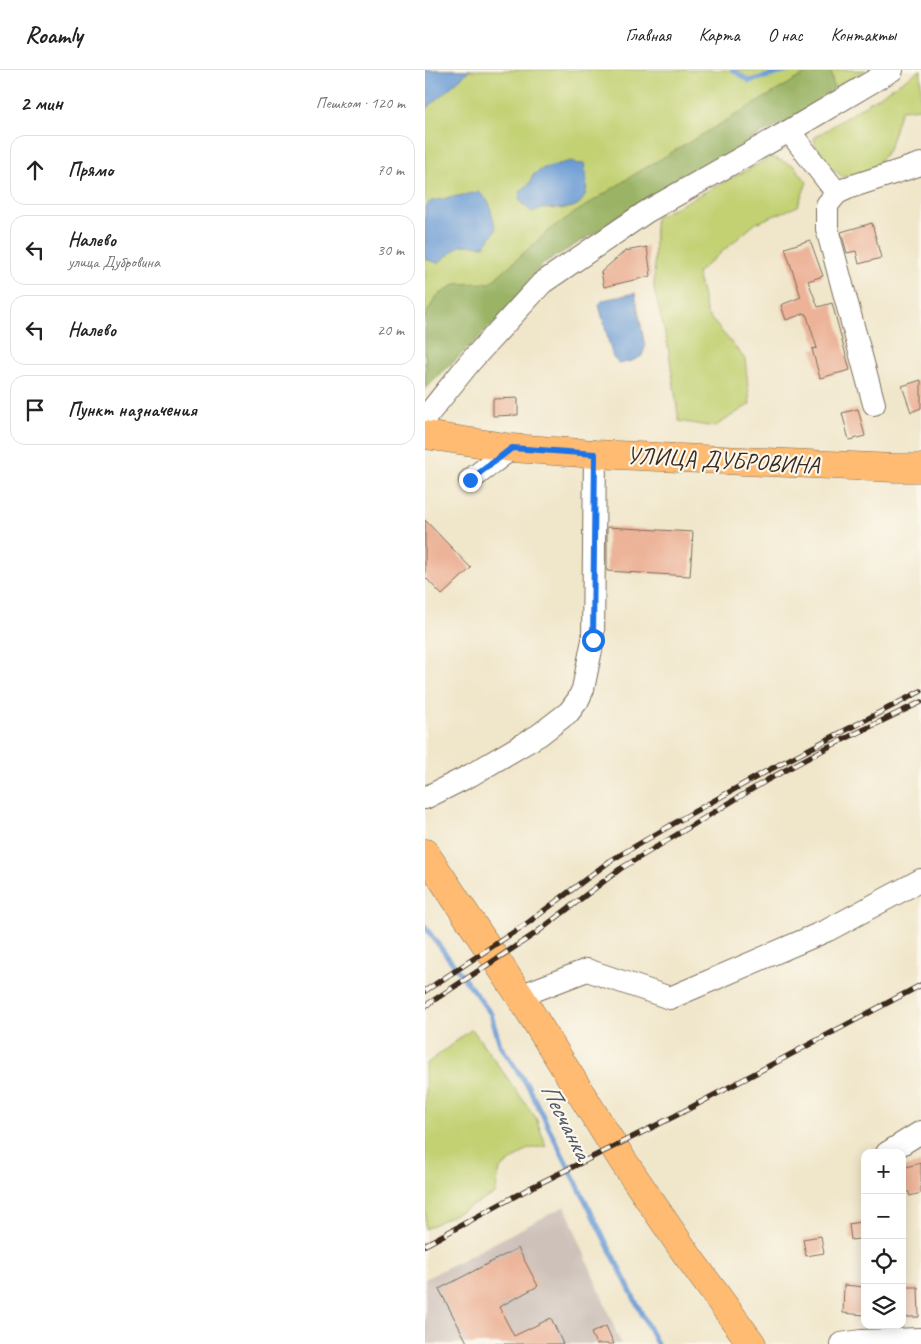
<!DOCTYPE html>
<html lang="ru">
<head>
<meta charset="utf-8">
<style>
	body { margin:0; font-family:Caveat,sans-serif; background:#f2f2f2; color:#222 }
	.controls { position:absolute; right:15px; bottom:15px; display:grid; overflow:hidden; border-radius:10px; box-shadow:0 2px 12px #0003 }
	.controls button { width:45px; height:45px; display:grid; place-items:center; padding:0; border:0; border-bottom:1px solid #e0e0e0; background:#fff; color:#222; font:25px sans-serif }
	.stop { position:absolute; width:15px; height:15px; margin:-11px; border:4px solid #1a73e8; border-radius:50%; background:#fff }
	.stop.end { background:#1a73e8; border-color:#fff; box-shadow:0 1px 5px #0008 }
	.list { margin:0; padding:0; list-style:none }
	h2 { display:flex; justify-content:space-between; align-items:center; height:65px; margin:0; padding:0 20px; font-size:21px }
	h2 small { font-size:16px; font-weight:400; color:#767676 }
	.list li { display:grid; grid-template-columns:32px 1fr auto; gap:15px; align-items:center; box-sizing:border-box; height:70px; margin:0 10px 10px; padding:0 10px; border:1px solid #e0e0e0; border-radius:15px }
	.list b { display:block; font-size:19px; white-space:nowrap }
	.list p { margin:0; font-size:16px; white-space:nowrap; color:#767676 }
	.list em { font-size:16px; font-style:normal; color:#767676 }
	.icon { flex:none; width:28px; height:28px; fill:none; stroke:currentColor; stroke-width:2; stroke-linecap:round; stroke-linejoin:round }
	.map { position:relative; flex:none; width:496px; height:1274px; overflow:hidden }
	header { display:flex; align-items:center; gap:30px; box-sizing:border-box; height:70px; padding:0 25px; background:#fff; border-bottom:1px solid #e0e0e0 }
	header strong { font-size:24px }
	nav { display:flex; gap:28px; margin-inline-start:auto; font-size:18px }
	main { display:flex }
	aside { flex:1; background:#fff }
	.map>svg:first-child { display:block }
</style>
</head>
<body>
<header>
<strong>Roamly</strong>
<nav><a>Главная</a><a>Карта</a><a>О нас</a><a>Контакты</a></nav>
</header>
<main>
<aside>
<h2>2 мин<small>Пешком · 120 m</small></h2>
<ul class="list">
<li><svg class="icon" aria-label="ahead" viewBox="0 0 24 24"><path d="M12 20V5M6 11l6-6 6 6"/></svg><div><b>Прямо</b></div><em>70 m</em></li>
<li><svg class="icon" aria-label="left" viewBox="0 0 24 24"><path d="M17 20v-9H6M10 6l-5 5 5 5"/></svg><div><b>Налево</b><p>улица Дубровина</p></div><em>30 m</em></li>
<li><svg class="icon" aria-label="left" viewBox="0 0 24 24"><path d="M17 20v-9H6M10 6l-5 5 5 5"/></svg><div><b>Налево</b></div><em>20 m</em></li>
<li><svg class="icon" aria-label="arrive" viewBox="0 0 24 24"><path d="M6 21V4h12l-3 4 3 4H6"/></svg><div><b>Пункт назначения</b></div></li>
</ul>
</aside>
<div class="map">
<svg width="496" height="1274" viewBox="0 0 496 1274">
	<rect width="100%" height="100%" fill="#fbf7ec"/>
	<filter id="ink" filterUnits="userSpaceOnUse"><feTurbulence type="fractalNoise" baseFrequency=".02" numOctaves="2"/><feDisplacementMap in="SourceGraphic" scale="10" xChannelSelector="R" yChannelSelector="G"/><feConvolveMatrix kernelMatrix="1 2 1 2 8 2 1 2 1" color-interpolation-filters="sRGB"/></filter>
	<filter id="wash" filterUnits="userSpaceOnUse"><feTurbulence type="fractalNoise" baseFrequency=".0096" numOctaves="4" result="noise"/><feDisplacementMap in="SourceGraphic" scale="20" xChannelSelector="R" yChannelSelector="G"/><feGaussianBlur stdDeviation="1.12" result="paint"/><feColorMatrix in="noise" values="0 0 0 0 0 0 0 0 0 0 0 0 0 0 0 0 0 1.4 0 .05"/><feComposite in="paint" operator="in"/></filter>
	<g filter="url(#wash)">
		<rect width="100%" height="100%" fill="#f0e6ca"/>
		<!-- industrial -->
		<path fill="#cec1ba" d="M 140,1136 L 196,1274 L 0,1274 L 0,1209 Z"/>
		<!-- green -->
		<path fill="#c3d173" stroke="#7f7e48" d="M 0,0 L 441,0 L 207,131 L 86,211 L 0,295 Z
			M 495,0 L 496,0 L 496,38 L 476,40 L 464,79 L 448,100 L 418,107 L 394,88 L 389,68 Z
			M 347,87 L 369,96 L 382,112 L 373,136 L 331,153 L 272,203 L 282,244 L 320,289 L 325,334 L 289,357 L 254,351 L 243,276 L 229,219 L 230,148 Z
			M 47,959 L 111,1048 L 121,1076 L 103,1079 L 75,1099 L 70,1124 L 0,1159 L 0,995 Z"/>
		<!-- forest -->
		<path fill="#9ab365" stroke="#6a6e42" d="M 387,0 L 406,0 L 409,23 L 379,47 L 335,64 L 292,92 L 117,194 L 80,243 L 0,319 L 0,246 L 11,227 L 30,214 L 65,213 L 128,157 L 210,104 Z"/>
		<!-- water -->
		<path fill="#6c9cd5" stroke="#54637a" d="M 0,0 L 45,0 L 0,40 Z
			M 146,91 L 153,94 L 159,93 C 163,109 166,136 142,138 C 129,140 119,136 107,142 L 97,134 L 94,128 L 96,121 L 105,113 L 108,105 L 119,98 Z
			M 54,122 L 64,132 L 71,160 L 59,176 L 36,175 L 13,193 L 0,189 L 0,137 L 6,131 Z
			M 210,223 L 220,277 L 217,286 L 207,291 L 194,294 L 188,288 L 174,235 L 178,230 Z"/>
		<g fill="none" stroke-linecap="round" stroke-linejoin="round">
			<!-- stream -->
			<path stroke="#6c9cd5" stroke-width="5" d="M 308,0 L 324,11 L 366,0
				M 0,857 L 66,944 L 75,975 L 103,1016 L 232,1274"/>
		</g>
		<g id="blocks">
			<!-- building -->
			<path fill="#ecb398" d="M 447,153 L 456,188 L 434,194 L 431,181 L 422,183 L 416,162 Z
				M 385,170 L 398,206 L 383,211 L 393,237 L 407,233 L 425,300 L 395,308 L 387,279 L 392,278 L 381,243 L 361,250 L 356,235 L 376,227 L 360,178 Z
				M 222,177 L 226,206 L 179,217 L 176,202 L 200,181 Z
				M 496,310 L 496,338 L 486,342 L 477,316 Z
				M 93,328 L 93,345 L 68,346 L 68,329 Z
				M 433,339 L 440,366 L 424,370 L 417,343 Z
				M 0,450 L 46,498 L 17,525 L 0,507 Z
				M 182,457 L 268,462 L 265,506 L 182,501 Z
				M 496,1093 L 496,1123 L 485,1126 L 483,1121 L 477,1122 L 477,1098 Z
				M 440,1151 L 440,1168 L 426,1170 L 424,1154 Z
				M 396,1166 L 399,1183 L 381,1186 L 378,1169 Z
				M 93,1178 L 113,1216 L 74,1237 L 89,1266 L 126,1248 L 138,1274 L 43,1274 L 14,1219 Z
				M 419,1215 L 440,1217 L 440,1245 L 418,1243 Z
				M 479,1217 L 493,1217 L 494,1247 L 477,1247 Z
				M 181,1256 L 189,1274 L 171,1274 L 166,1263 Z"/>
		</g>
	</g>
	<g filter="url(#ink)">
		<use href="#blocks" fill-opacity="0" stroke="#7a6c5a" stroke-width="1"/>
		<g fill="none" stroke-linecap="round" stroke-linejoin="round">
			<!-- minor casing -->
			<g stroke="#7a6c5a" stroke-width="24">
				<path id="minor" d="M 364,61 L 412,123
					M 449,334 L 402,159 L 402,135 L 412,123 L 425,117 L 496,94
					M 0,348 L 45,292 L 117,213 L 221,142 L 364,61 L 467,0
					M 45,410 L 87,378
					M 0,728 L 46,705 L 114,665 L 144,642 L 153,630 L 158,619 L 168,570 L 170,384
					M 95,926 L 162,900 L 245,928 L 403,860 L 496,810
					M 462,1083 L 496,1062
					M 416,1274 L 436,1271 L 496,1269"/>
			</g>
			<!-- major casing -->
			<g stroke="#7a6c5a" stroke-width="29">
				<path id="major" d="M 0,365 L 87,378 L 170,384 L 469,398 L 496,398"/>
			</g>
			<!-- highway casing -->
			<g stroke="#7a6c5a" stroke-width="29">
				<path id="highway" d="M 0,783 L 95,926 L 198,1091 L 262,1185 L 327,1274"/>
			</g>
			<!-- minor -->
			<use href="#minor" stroke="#fff" stroke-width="22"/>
			<!-- major -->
			<use href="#major" stroke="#ffbb71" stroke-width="28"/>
			<!-- highway -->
			<use href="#highway" stroke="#ffbb71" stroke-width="28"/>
			<!-- rail casing -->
			<g stroke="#3b2a1e" stroke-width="5.5">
				<path id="rail" d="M 0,921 L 104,852 L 185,791 L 265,744 L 342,701 L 496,621
					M 0,936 L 111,863 L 195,799 L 344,709 L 403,677 L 496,632
					M 0,1175 L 105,1118 L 250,1046 L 496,915"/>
			</g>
			<!-- rail -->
			<use href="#rail" stroke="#fbf7ec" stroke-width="4" stroke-dasharray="11" stroke-linecap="butt"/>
		</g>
	</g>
	<g fill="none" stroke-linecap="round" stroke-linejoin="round" filter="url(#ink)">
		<!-- route -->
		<path stroke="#1a73e8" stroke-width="6" d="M 45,410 L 87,378 L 170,384 L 168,570"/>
	</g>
	<g text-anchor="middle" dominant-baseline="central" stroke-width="4.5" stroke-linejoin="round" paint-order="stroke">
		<!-- street labels -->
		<g font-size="24" fill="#3b2a1e" stroke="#fbf7ec">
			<text transform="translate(298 390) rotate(3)">УЛИЦА ДУБРОВИНА</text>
		</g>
		<!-- water labels -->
		<g font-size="25" font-style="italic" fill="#4f5867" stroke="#fbf7ec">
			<text transform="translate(141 1051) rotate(63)">Песчанка</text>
		</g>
	</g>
</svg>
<div class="controls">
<button>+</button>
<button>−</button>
<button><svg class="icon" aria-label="locate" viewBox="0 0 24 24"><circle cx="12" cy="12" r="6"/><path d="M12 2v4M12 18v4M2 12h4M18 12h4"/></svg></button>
<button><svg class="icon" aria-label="layers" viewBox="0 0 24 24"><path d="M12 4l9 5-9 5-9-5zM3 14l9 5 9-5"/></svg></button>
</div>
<div class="stop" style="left:168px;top:570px"></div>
<div class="stop end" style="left:45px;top:410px"></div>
</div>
</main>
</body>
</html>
